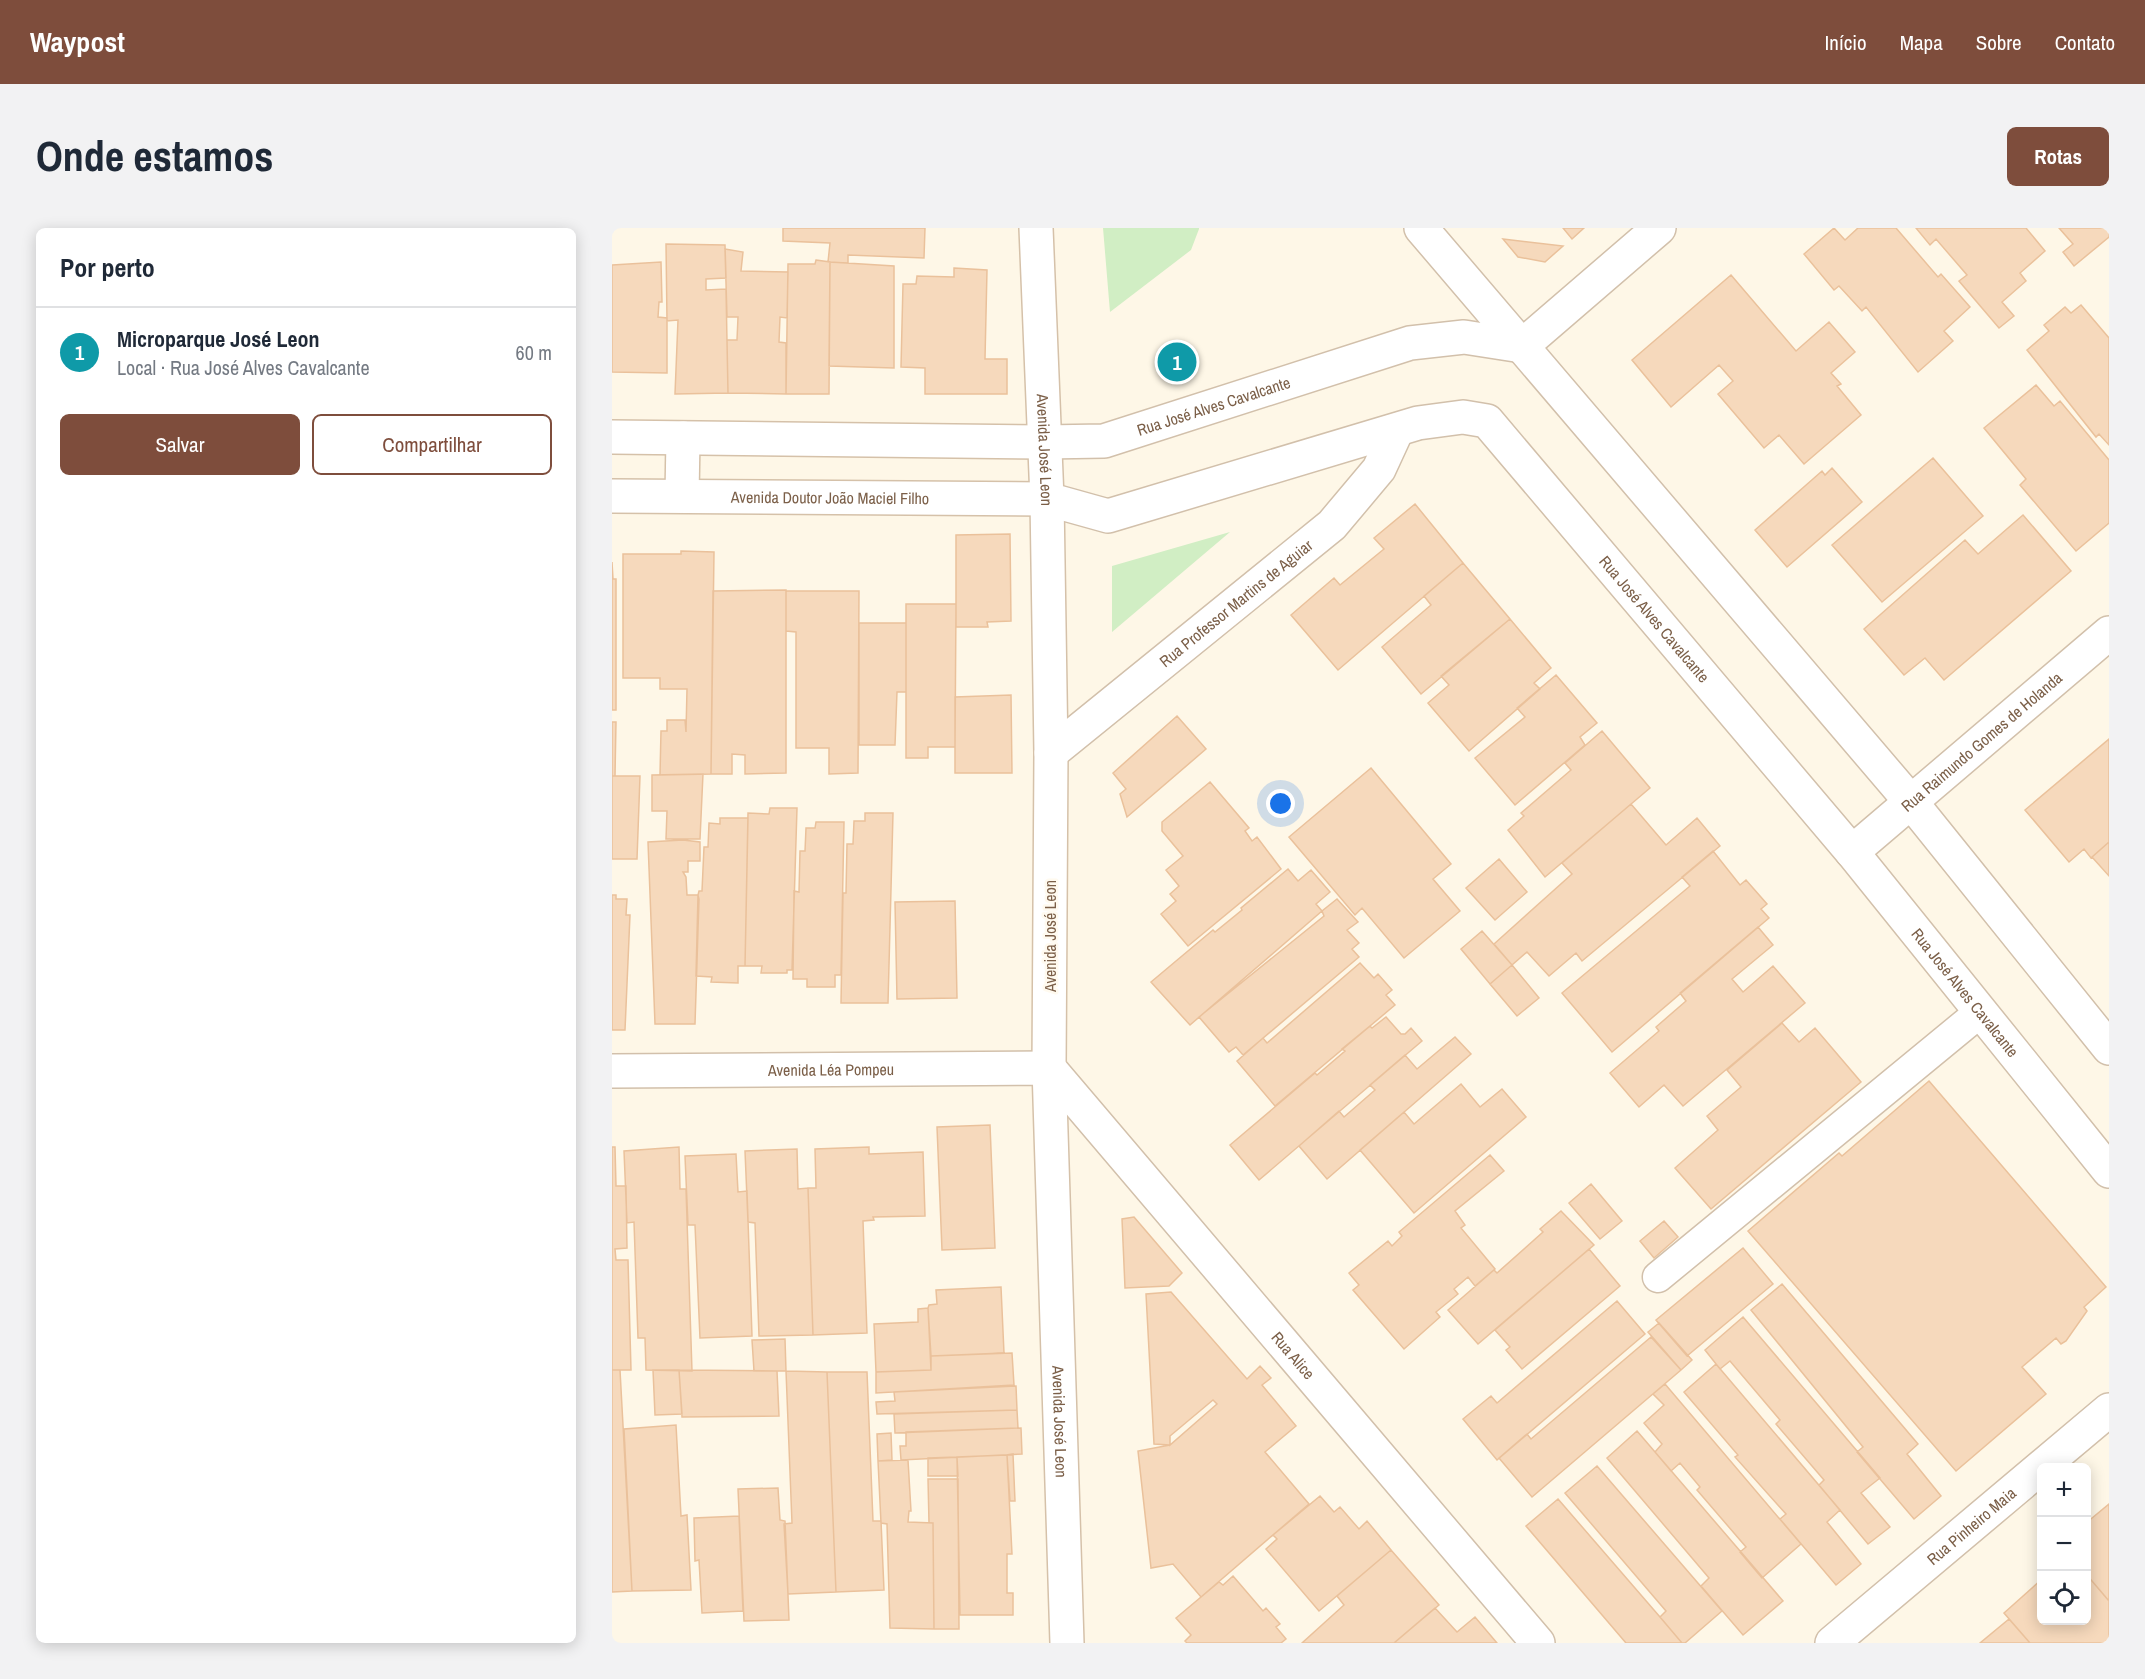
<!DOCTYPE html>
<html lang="pt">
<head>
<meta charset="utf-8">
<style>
	body { margin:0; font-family:"Archivo Narrow",sans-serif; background:#f2f2f3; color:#1f2937 }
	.controls { position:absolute; right:18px; bottom:18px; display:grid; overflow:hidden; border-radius:9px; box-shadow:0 3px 15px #0003 }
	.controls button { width:54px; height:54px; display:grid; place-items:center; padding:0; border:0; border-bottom:2px solid #e0e1e3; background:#fff; color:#1f2937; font:30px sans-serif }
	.you { position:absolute; left:669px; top:576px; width:21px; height:21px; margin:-15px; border:4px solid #fff; border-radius:50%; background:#1a73e8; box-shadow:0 0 0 9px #1a73e833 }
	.badge { display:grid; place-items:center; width:39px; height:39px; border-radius:50%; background:#7e4d3c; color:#fff; font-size:20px; font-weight:700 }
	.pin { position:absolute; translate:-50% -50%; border:3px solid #fff; box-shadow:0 2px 6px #0006 }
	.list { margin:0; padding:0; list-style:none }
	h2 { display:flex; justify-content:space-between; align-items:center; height:78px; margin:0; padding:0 24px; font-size:26px }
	h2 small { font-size:20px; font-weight:400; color:#747a83 }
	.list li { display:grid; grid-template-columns:39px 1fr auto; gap:18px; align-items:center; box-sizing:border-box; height:90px; padding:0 24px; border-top:2px solid #e0e1e3 }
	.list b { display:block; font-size:22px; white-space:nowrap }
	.list p { margin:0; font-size:20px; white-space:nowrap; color:#747a83 }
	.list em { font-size:20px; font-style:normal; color:#747a83 }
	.actions { display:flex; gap:12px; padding:18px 24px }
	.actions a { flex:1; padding:14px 0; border:2px solid #7e4d3c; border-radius:9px; text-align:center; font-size:21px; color:#7e4d3c }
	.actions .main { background:#7e4d3c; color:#fff }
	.icon { flex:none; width:33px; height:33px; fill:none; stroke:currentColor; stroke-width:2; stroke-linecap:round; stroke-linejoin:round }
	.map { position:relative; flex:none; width:1497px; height:1415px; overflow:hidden; border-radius:9px }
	header { display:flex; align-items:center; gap:36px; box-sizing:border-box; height:84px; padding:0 30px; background:#7e4d3c; color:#fff }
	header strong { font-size:28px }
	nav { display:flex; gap:33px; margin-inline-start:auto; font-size:21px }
	.intro { display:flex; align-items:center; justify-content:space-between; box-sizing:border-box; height:144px; padding:0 36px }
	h1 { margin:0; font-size:42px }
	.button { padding:15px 27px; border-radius:9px; background:#7e4d3c; color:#fff; font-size:21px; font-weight:700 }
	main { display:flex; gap:36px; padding:0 36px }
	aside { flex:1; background:#fff; border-radius:9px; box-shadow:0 3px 15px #0003 }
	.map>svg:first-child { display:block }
</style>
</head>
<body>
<header>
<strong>Waypost</strong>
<nav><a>Início</a><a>Mapa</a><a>Sobre</a><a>Contato</a></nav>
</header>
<div class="intro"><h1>Onde estamos</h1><a class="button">Rotas</a></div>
<main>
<aside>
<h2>Por perto<small></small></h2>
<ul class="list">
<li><span class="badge" style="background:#0f9aa8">1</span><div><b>Microparque José Leon</b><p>Local · Rua José Alves Cavalcante</p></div><em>60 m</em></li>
</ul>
<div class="actions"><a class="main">Salvar</a><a>Compartilhar</a></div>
</aside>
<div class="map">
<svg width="1497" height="1415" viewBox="0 0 1497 1415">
	<rect width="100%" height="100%" fill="#fef7e7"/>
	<!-- green -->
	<path fill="#d1eec4" d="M 491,0 L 587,0 L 587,1 L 579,22 L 498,84 Z
		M 618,304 L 500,404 L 500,338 Z"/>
	<!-- building -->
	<path fill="#f6d9bc" stroke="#eac19b" stroke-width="1.5" fill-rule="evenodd" d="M 171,0 L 313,0 L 312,30 L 236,27 L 236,35 L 216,34 L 218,15 L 171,13 Z
		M 951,0 L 972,0 L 960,11 Z
		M 1222,0 L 1233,12 L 1246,0 L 1284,0 L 1326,49 L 1329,46 L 1358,79 L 1332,103 L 1341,113 L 1306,144 L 1254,79 L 1250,83 L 1227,58 L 1222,62 L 1192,26 Z
		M 1304,0 L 1414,0 L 1433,23 L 1408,45 L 1414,53 L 1390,74 L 1402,88 L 1387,100 L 1347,53 L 1355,47 L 1324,11 L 1318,17 Z
		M 1447,0 L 1497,0 L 1497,9 L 1462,38 L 1451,24 L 1461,16 Z
		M 891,11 L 951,18 L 933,34 L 906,29 Z
		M 54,16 L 113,17 L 114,50 L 94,51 L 94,62 L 114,61 L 116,165 L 63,166 L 66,92 L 55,93 Z
		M 113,21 L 131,24 L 129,43 L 176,44 L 175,90 L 168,89 L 167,114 L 174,115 L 174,166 L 116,165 L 115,112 L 125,112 L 126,89 L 115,89 Z
		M 204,32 L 218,34 L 217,166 L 174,166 L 176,36 L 203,36 Z
		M 49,34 L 50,74 L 47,74 L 46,89 L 55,90 L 55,145 L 0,144 L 0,37 Z
		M 218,34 L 282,38 L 282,140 L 217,138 Z
		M 342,40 L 375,42 L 373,131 L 395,131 L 395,166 L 313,166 L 313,140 L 289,139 L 291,56 L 304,56 L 305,48 L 342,49 Z
		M 1119,47 L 1184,123 L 1217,94 L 1243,124 L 1219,145 L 1229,156 L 1225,158 L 1249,187 L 1192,236 L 1167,207 L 1152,220 L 1106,166 L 1121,153 L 1107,137 L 1059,179 L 1020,132 Z
		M 1469,77 L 1497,110 L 1497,217 L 1487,206 L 1484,209 L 1415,122 L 1437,103 L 1432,97 L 1453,79 L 1459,85 Z
		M 1424,157 L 1442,178 L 1448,173 L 1497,232 L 1497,295 L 1464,323 L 1408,257 L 1414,251 L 1372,200 Z
		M 1321,230 L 1371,288 L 1270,374 L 1220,317 Z
		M 1220,240 L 1250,274 L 1175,339 L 1143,302 L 1210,243 L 1213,247 Z
		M 803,276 L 851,335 L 726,442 L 679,387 L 722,350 L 728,357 L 772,321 L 762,310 Z
		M 1411,287 L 1459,343 L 1332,452 L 1313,430 L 1292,447 L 1252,401 L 1353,312 L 1366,326 Z
		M 398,306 L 399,393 L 375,394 L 376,399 L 344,399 L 344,307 Z
		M 69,323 L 102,324 L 99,546 L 48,547 L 49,503 L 55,503 L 55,492 L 73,492 L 74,504 L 75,461 L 48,461 L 48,450 L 11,450 L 11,326 L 69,326 Z
		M 0,334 L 1,351 L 4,351 L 4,482 L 0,482 Z
		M 851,335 L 898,391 L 809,466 L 770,419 L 819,377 L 812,368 Z
		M 174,362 L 174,545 L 133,546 L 133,527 L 120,526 L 120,546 L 99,546 L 101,363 Z
		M 174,363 L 247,363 L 246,545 L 217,546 L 217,520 L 184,520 L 184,404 L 174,403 Z
		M 294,376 L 344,376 L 343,519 L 316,519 L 316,530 L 294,530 Z
		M 898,391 L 939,440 L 922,455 L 928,461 L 857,523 L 816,475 L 837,457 L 829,448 Z
		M 247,395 L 294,395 L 294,464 L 285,464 L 283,517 L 247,517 Z
		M 944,447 L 985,495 L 968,509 L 973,517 L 903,577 L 863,530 L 913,489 L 905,480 Z
		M 399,467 L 400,545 L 343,545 L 343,469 Z
		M 565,488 L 594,521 L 515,589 L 508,566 L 514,561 L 501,545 Z
		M 0,494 L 4,494 L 3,548 L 0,548 Z
		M 990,503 L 1038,560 L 933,649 L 896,602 L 912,588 L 909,585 L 959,542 L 953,535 Z
		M 1497,511 L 1497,614 L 1479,630 L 1472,621 L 1457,634 L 1413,582 Z
		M 759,540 L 839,636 L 821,651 L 848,683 L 792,730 L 750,680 L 743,687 L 677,609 Z
		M 91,546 L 88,611 L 54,611 L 55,583 L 40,583 L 40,547 Z
		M 0,548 L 28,548 L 25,631 L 0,631 Z
		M 598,554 L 637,600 L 633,603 L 640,613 L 645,609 L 669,641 L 576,718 L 549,686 L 564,673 L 558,666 L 567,658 L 554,642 L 571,628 L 550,603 L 550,594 Z
		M 1019,576 L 1054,617 L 1085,590 L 1108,618 L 970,733 L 964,725 L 937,748 L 915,724 L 900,737 L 882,716 L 960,646 L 950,635 Z
		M 158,580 L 185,580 L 180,742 L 175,742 L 175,745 L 149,745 L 150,738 L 133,738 L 136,585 L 157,586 Z
		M 253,585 L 281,585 L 276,775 L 229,775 L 231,665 L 234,665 L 235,616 L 241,616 L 242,593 L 253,593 Z
		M 108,590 L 136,590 L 133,738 L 126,738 L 126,755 L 99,754 L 100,749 L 84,748 L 86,667 L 87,663 L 90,663 L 92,619 L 96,619 L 97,595 L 108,596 Z
		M 204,594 L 232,594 L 229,747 L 223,747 L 223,759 L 195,759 L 195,751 L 181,751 L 182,663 L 187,664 L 188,623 L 193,623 L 194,600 L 203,600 Z
		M 71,612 L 88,614 L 88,633 L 76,633 L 76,644 L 71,644 L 74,649 L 75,667 L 86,667 L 87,671 L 83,796 L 43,796 L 36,614 Z
		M 1497,614 L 1497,648 L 1480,629 Z
		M 1101,623 L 1128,657 L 1134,652 L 1155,676 L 1149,681 L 1157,690 L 1000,824 L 950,765 L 1078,658 L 1070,649 Z
		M 887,631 L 915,664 L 883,692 L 854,660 Z
		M 676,641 L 686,653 L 699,642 L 718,664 L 704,676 L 710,683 L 578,797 L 539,754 L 601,702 L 603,704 L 630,682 L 629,680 Z
		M 0,667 L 4,667 L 4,671 L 15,671 L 14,687 L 18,687 L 13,802 L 0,802 Z
		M 725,671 L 746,694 L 735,702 L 747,715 L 740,721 L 747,729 L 631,827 L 624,819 L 617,824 L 587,789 L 712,688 L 710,683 Z
		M 343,673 L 345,770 L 285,771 L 283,674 Z
		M 1146,699 L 1161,717 L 1120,751 L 1131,764 L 1161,738 L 1193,775 L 1071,878 L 1052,857 L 1027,879 L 998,845 L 1047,803 L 1044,799 L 1074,773 L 1068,765 Z
		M 870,703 L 900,737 L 878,756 L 849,721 Z
		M 748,735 L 762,750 L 766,746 L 780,762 L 774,767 L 783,777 L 663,878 L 625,833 L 651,810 L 655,815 Z
		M 900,737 L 927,770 L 905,788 L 878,756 Z
		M 774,789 L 789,806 L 793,806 L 799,800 L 810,813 L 647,952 L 618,917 L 703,845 L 705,847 L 733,823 L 730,821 L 758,798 L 760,800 Z
		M 1170,795 L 1187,814 L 1203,800 L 1249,854 L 1099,981 L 1063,940 L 1106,902 L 1095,888 L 1129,859 L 1115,842 Z
		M 843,809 L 859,826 L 715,951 L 687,918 L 727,883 L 732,889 L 763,862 L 758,857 L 793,827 L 805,841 Z
		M 1317,853 L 1494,1059 L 1472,1079 L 1475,1083 L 1454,1113 L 1449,1116 L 1444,1110 L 1410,1139 L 1434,1166 L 1344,1243 L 1136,1003 L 1227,925 L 1230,928 Z
		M 849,856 L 868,879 L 890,861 L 914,889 L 802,985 L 748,922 L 792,884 L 802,896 Z
		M 378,897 L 383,1020 L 330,1022 L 325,899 Z
		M 0,919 L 3,919 L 4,958 L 14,958 L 15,1020 L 3,1021 L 4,1032 L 16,1032 L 19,1142 L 0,1142 Z
		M 67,919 L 68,961 L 74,961 L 80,1143 L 34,1142 L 33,1110 L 26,1110 L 22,994 L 15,995 L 12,923 Z
		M 257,919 L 257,926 L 311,924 L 313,988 L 261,989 L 262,992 L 251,993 L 255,1105 L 201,1107 L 196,960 L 204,960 L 203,921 Z
		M 185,921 L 186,961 L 196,960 L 201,1107 L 147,1108 L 143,995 L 136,994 L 133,923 Z
		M 124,926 L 126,964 L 135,963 L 140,1108 L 88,1110 L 83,997 L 76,997 L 73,928 Z
		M 878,927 L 892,943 L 843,983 L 853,997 L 849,1000 L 883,1041 L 863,1058 L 856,1049 L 842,1061 L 846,1066 L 824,1084 L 828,1089 L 792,1121 L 741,1062 L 747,1057 L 737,1045 L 776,1013 L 780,1018 L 790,1008 L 787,1004 Z
		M 979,956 L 1010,993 L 988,1011 L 957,975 Z
		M 949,983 L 982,1017 L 866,1116 L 836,1082 L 882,1042 L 885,1045 L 931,1004 L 928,1001 Z
		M 522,989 L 570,1045 L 557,1058 L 513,1060 L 510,991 Z
		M 1052,993 L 1066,1009 L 1042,1030 L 1028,1013 Z
		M 1131,1020 L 1161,1056 L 1075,1128 L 1044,1092 Z
		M 977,1021 L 1008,1058 L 910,1141 L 894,1122 L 898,1119 L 883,1102 Z
		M 1170,1056 L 1306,1216 L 1295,1226 L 1329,1268 L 1302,1291 L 1245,1224 L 1251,1219 L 1139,1082 Z
		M 389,1059 L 392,1125 L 319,1128 L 316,1080 L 317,1077 L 325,1076 L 324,1062 Z
		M 559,1064 L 635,1151 L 648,1138 L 659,1150 L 650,1157 L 684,1198 L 653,1224 L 697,1276 L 589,1369 L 561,1336 L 539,1340 L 526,1223 L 558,1217 L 542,1216 L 534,1066 ZM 601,1172 L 605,1176 L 558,1217 L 558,1208 Z
		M 1005,1073 L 1033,1106 L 885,1232 L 851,1191 L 879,1168 L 885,1175 Z
		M 316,1080 L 319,1142 L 264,1144 L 262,1096 L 306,1094 L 306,1081 Z
		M 1131,1089 L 1268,1250 L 1249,1265 L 1278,1299 L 1256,1316 L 1207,1257 L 1212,1252 L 1164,1196 L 1168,1192 L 1118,1133 L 1108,1141 L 1093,1122 Z
		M 1047,1095 L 1080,1132 L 1069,1142 L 1036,1104 Z
		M 1039,1109 L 1069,1142 L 920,1269 L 887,1230 L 915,1206 L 919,1211 Z
		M 173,1111 L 174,1143 L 142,1143 L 140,1112 Z
		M 400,1125 L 402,1157 L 264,1165 L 264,1144 L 319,1142 L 319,1128 Z
		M 1104,1136 L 1228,1282 L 1215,1294 L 1249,1336 L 1224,1357 L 1168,1291 L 1174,1286 L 1123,1229 L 1126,1227 L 1072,1164 Z
		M 0,1142 L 8,1142 L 20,1363 L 0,1364 Z
		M 41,1142 L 67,1142 L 70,1186 L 43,1187 Z
		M 67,1142 L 165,1143 L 167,1188 L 70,1189 Z
		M 174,1143 L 215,1144 L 224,1364 L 176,1366 L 172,1296 L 180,1295 Z
		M 215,1144 L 255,1144 L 261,1293 L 269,1293 L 272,1362 L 224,1364 Z
		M 1053,1156 L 1189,1316 L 1150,1350 L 1128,1324 L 1134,1319 L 1085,1262 L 1088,1259 L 1068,1235 L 1059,1243 L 1043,1224 L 1050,1216 L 1032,1195 L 1052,1177 L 1041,1166 Z
		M 404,1158 L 405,1182 L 265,1186 L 264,1174 L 283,1173 L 282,1164 Z
		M 405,1182 L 406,1200 L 283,1205 L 282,1186 Z
		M 64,1197 L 69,1288 L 75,1287 L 79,1362 L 20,1363 L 12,1201 Z
		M 409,1200 L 410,1226 L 289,1232 L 288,1218 L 294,1218 L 294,1204 Z
		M 1025,1203 L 1171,1373 L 1131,1407 L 1089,1358 L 1097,1350 L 995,1230 Z
		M 279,1205 L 280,1232 L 266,1233 L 265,1206 Z
		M 401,1226 L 403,1273 L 398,1273 L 395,1227 Z
		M 395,1227 L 400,1326 L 395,1326 L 395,1365 L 401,1365 L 401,1387 L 348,1387 L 345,1229 Z
		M 345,1229 L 346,1248 L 316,1248 L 316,1230 Z
		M 296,1232 L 299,1283 L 297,1283 L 296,1294 L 321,1295 L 322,1401 L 278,1400 L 275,1296 L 269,1295 L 266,1233 Z
		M 985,1238 L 1110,1383 L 1073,1415 L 1070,1415 L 1048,1389 L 1054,1383 L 953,1265 Z
		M 316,1251 L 346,1251 L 347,1401 L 322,1401 L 321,1295 L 317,1295 Z
		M 166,1260 L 168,1292 L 173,1293 L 177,1392 L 132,1393 L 126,1261 Z
		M 708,1268 L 722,1284 L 728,1279 L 747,1301 L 755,1293 L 779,1322 L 707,1383 L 654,1321 L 665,1311 L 661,1307 Z
		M 946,1271 L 1048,1389 L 1070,1415 L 1014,1415 L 914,1298 Z
		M 1497,1276 L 1497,1371 L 1496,1372 L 1474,1346 L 1474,1295 Z
		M 127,1288 L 131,1383 L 90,1385 L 87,1332 L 83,1333 L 82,1290 Z
		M 779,1322 L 827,1377 L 782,1415 L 690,1415 L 732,1377 L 725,1368 Z
		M 1474,1346 L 1497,1373 L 1497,1415 L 1418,1415 L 1392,1385 L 1430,1351 L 1430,1392 L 1474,1392 Z
		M 621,1348 L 651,1383 L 654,1380 L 668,1396 L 664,1399 L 674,1411 L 669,1415 L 575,1415 L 573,1413 L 579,1407 L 564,1390 L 607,1354 L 611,1357 Z
		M 823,1380 L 845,1404 L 863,1389 L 885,1415 L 782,1415 Z
		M 1397,1391 L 1418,1415 L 1368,1415 Z"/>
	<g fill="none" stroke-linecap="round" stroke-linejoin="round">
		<!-- lane casing -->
		<g stroke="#d2c0ab" stroke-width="33">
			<path id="lane" d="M 1046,1049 L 1367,785"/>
		</g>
		<!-- street casing -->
		<g stroke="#d2c0ab" stroke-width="36">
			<g id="street">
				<path d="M 809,0 L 1299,574 L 1497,820"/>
				<path d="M 910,118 L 1047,0"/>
				<path id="s1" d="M 433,214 L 492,213 L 798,115 L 852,109 L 910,118"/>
				<path id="s2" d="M 435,271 L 496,288 L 806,195 L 851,189 L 875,193 L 1240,624 L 1497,943"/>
				<path id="s3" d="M 439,525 L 720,297 L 767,241 L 785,202"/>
				<path id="s4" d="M 1240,624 L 1497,405"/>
				<path id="s5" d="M 0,843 L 437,840 L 926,1415"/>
				<path id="s6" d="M 1220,1415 L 1497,1182"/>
			</g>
		</g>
		<!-- secondary casing -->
		<g stroke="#d5c1a9" stroke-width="36">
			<g id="secondary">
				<path id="s7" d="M 424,0 L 435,271 L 439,525 L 437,840 L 455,1415"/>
				<path d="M 0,209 L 433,214"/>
				<path id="s8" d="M 0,268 L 435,271"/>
				<path d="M 70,268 L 71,210"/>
			</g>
		</g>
		<!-- lane -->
		<use href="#lane" stroke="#fff" stroke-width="30"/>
		<!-- street -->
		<use href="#street" stroke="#fff" stroke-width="33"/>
		<!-- secondary -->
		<use href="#secondary" stroke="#fff" stroke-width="33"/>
	</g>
	<g text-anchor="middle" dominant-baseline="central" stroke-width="5" stroke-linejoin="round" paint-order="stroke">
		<!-- street labels -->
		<g font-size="16" fill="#7b5f48" stroke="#fffaef">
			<text stroke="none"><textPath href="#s1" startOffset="174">Rua José Alves Cavalcante</textPath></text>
			<text stroke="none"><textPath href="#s7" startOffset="222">Avenida José Leon</textPath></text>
			<text stroke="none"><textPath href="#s8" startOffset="218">Avenida Doutor João Maciel Filho</textPath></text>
			<text stroke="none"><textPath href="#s3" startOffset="238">Rua Professor Martins de Aguiar</textPath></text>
			<text stroke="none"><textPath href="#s2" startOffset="716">Rua José Alves Cavalcante</textPath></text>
			<text stroke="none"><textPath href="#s4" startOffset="170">Rua Raimundo Gomes de Holanda</textPath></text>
			<text transform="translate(438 708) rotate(-90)">Avenida José Leon</text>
			<text stroke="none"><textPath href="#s2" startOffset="1202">Rua José Alves Cavalcante</textPath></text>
			<text stroke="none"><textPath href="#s5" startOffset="219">Avenida Léa Pompeu</textPath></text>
			<text stroke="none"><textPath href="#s5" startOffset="814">Rua Alice</textPath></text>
			<text stroke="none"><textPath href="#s7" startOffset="1194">Avenida José Leon</textPath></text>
			<text stroke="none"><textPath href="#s6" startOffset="182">Rua Pinheiro Maia</textPath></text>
		</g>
	</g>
</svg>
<div class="controls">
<button>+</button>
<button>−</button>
<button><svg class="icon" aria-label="locate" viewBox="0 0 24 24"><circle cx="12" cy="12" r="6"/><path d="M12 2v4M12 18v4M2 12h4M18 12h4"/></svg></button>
</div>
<div class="you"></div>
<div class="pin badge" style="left:565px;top:134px;background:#0f9aa8">1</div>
</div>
</main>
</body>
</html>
